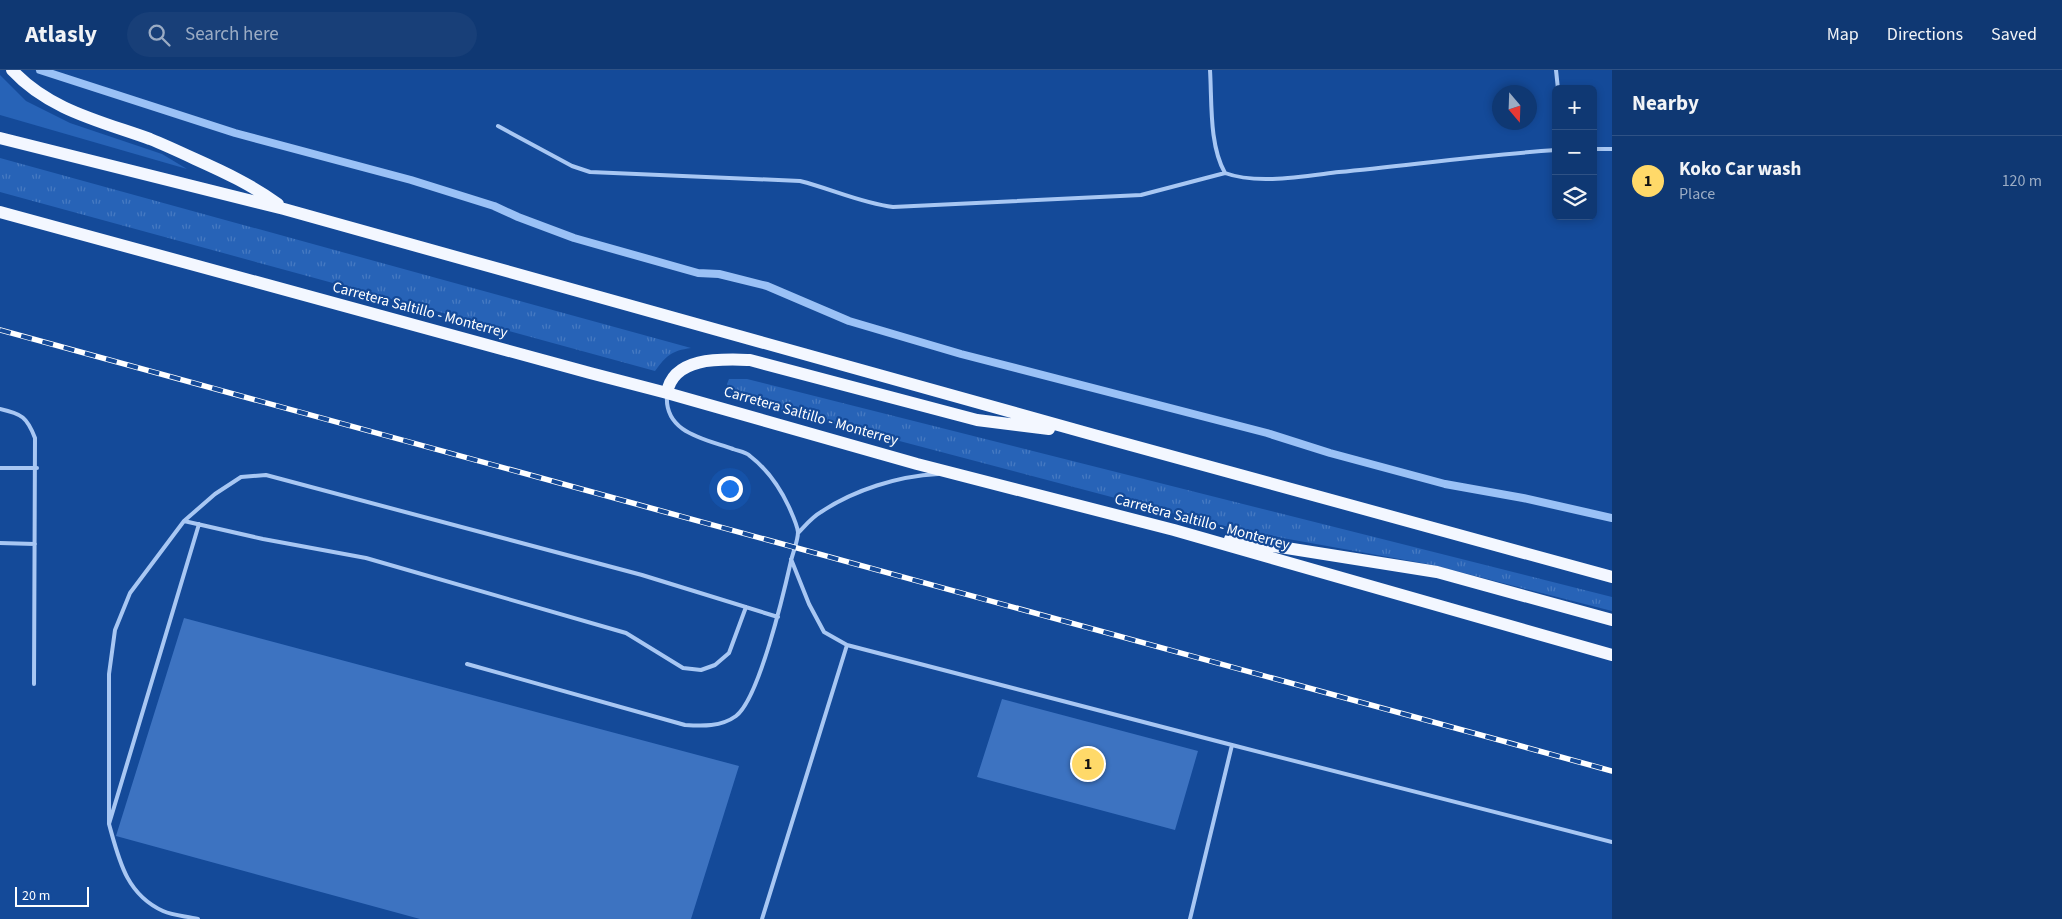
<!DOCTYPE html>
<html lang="en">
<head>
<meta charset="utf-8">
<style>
	body { margin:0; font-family:"Source Sans 3",sans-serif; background:#183f78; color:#f1f3f6 }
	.controls { position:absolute; right:15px; top:15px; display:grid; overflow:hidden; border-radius:8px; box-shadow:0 2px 8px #0003 }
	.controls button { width:45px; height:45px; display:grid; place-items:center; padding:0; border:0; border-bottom:1px solid #2f5285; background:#0f3873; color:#f1f3f6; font:25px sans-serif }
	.compass { position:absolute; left:1492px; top:15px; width:45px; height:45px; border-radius:50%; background:#0f3873; box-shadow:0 2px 8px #0003; rotate:161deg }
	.scale { position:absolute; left:15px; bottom:12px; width:74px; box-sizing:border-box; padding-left:5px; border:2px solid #fff; border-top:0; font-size:14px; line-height:18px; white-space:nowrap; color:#fff; -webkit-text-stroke:4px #144a99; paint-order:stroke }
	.you { position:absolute; left:729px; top:418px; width:18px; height:18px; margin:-12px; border:4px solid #fff; border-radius:50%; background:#1a73e8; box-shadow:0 0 0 8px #1a73e833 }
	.badge { display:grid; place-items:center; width:32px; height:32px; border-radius:50%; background:#ffd969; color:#111; font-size:16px; font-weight:700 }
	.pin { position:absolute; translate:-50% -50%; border:2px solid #fff; box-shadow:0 1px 5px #0006 }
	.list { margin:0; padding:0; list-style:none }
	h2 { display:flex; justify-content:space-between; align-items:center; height:65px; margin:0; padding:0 20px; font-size:21px }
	h2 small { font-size:16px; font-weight:400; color:#9bacc4 }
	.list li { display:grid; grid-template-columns:32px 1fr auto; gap:15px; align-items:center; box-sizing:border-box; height:90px; padding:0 20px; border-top:1px solid #2f5285 }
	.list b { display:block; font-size:19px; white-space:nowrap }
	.list p { margin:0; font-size:16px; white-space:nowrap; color:#9bacc4 }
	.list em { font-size:16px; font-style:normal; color:#9bacc4 }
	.icon { flex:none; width:28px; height:28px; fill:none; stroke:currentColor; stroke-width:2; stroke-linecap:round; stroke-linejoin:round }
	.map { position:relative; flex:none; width:1612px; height:849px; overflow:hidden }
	header { display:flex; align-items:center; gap:30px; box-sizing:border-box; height:70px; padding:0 25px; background:#0f3873; border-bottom:1px solid #2f5285 }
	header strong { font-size:24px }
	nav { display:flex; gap:28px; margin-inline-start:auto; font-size:18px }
	.search { width:350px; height:45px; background:#183f78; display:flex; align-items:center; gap:12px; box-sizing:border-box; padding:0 18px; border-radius:28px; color:#9bacc4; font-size:19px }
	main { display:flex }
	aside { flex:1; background:#0f3873 }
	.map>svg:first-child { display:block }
</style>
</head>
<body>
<header>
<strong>Atlasly</strong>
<div class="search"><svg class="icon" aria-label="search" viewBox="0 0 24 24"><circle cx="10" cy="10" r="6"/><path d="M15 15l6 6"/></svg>Search here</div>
<nav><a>Map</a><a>Directions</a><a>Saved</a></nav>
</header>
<main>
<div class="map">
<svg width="1612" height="849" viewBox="0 0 1612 849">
	<defs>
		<pattern id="park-tufts" width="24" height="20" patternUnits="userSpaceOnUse" patternTransform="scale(1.25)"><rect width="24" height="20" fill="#2763b7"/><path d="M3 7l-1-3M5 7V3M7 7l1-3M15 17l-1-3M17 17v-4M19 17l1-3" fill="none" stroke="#477ac2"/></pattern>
	</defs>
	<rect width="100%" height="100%" fill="#144a99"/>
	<!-- grass -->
	<path fill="#2763b7" d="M 0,5 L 26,31 L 70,53 L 162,84 L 187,99 L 0,45 Z"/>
	<!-- park -->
	<path fill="url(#park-tufts)" d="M 0,88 L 691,278 C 671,281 667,285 655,301 L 0,122 Z
		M 729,309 L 747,309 L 1612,527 L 1612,541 L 1433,495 L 1249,462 L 1191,448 L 740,329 L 729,321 L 727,314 Z"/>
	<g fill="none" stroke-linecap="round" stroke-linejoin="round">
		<!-- stream -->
		<path stroke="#9ac1f6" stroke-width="8" d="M 40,0 L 235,63 L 411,110 L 494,136 L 518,147 L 574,168 L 698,203 L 719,204 L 767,216 L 849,251 L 961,284 L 1267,363 L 1330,383 L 1445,414 L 1523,428 L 1612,448"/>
	</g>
	<!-- building -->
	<path fill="#3d73c1" d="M 184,548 L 739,696 L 691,849 L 420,849 L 116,766 Z
		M 1002,629 L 1198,681 L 1175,760 L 977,707 Z"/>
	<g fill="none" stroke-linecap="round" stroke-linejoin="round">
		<!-- lane -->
		<path stroke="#a8c7f3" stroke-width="4" d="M 1210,0 C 1212,32 1209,75 1225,103 C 1257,115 1305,106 1339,102 C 1411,95 1483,85 1556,80
			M 1556,0 L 1558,19
			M 498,56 L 572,96 L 590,102 L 800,111 C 832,119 861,133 893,137 L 1141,125 L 1225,103
			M 1593,79 L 1612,79
			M 0,339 C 22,344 27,347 35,368 L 34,614
			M 0,398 L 37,398
			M 184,451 L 263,469 L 366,488 L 626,563 L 683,598 L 701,600 L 715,595 L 729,583 L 746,537
			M 798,463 C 805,456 812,447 821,442 C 854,420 898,406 938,404
			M 0,473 L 35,474
			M 791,489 L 809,534 L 824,562 L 847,575 L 1232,675 L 1612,772
			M 467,594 L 685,655 C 702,656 721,657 736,646 C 759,629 784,522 791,491 C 793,482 798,471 798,462 C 797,454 792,444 789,437 C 780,418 767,399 750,386 C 746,382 738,381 733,379 C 705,369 664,363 667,325
			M 109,754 L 109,604 L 115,560 L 130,523 L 184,451 L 215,424 L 241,407 L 266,405 L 642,505 L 778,547
			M 198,849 C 187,846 174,846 163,841 C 126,824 119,790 109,754 L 199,454
			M 762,849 L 847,575
			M 1190,849 L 1232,675"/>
		<!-- primary -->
		<path stroke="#f3f7ff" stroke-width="12" d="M 12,0 C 49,40 100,51 150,69 C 165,75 180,82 195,89 C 224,102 252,115 278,134
			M 0,68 L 284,139 L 1094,365 L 1612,507
			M 0,142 L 590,303 L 667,323 L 917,394 L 1174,460 L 1612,585
			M 667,323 C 673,286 722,289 750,290 L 977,350 L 1049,359
			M 1230,469 L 1437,502 L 1612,550"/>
		<!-- rail casing -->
		<g stroke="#fff" stroke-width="5.5">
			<path id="rail" d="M 0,260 L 1612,701"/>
		</g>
		<!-- rail -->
		<use href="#rail" stroke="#144a99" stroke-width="4" stroke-dasharray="11" stroke-linecap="butt"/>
	</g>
	<g text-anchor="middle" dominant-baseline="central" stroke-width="4.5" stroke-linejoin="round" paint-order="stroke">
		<!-- street labels -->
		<g font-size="15" fill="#fff" stroke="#144a99">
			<text transform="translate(420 240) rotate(15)">Carretera Saltillo - Monterrey</text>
			<text transform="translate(811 346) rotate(16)">Carretera Saltillo - Monterrey</text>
			<text transform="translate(1202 452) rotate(15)">Carretera Saltillo - Monterrey</text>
		</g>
	</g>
</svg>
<div class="controls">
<button>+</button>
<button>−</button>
<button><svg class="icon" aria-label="layers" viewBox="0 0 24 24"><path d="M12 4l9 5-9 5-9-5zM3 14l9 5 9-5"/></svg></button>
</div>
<svg class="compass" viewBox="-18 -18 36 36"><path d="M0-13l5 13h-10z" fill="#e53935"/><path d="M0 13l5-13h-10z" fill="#9bacc4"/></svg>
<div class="scale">20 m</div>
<div class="you"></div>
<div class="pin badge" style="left:1088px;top:694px">1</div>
</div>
<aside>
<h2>Nearby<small></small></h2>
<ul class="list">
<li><span class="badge">1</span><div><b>Koko Car wash</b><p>Place</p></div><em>120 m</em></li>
</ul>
</aside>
</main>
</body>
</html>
